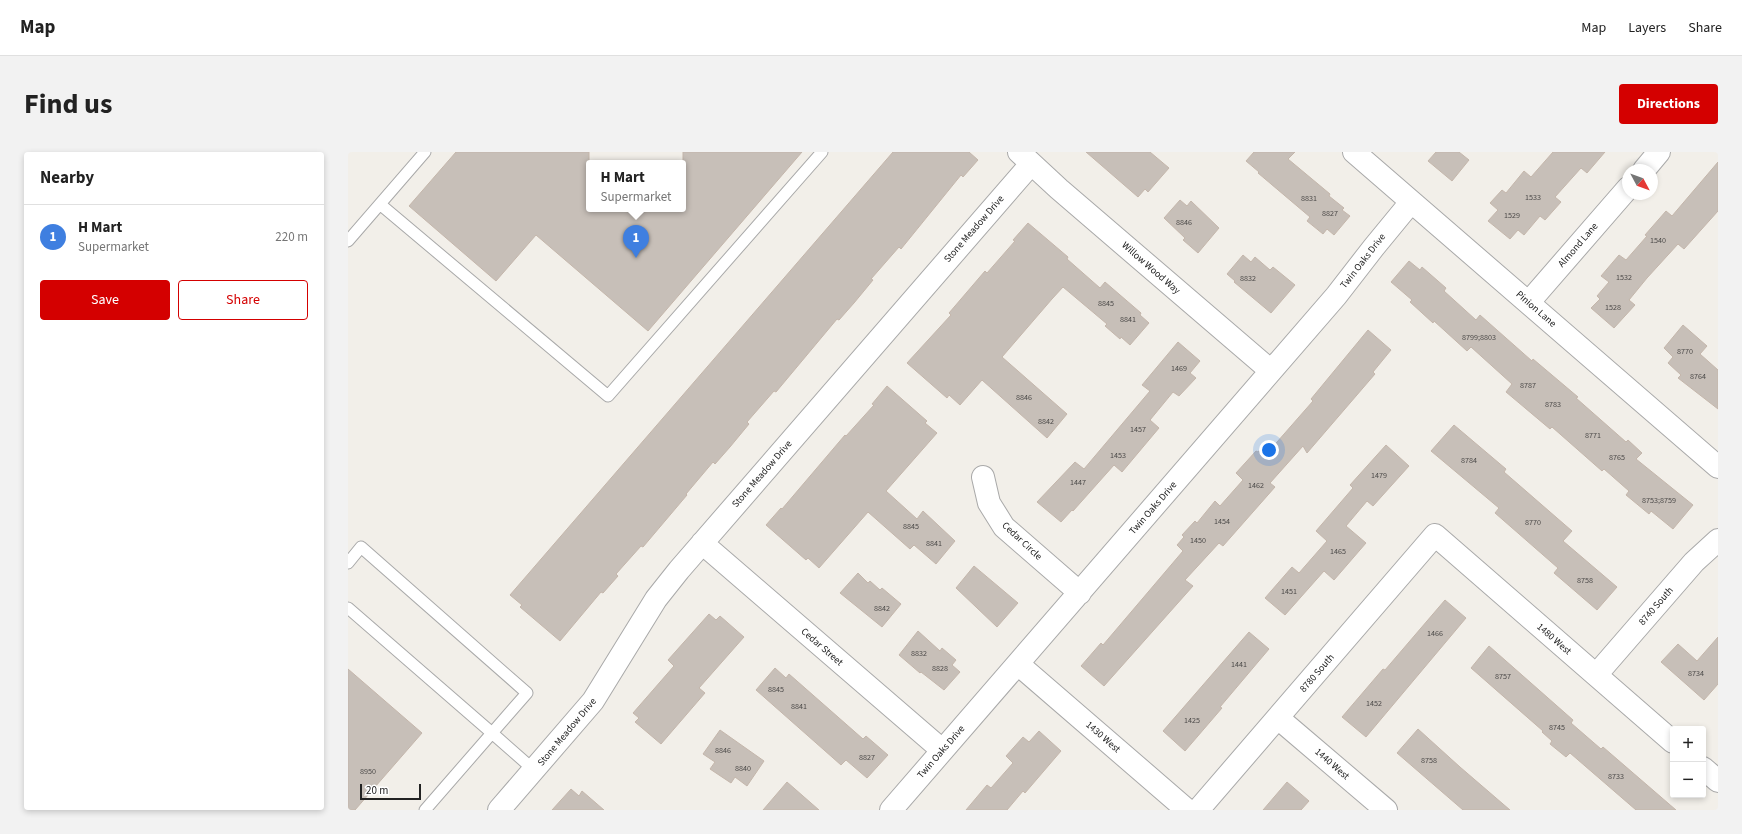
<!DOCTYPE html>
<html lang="en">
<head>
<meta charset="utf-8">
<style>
	body { margin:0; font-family:"Source Sans 3",sans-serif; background:#f2f2f2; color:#222 }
	.controls { position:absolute; right:12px; bottom:12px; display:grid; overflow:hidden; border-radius:4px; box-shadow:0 2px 6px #0003 }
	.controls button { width:36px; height:36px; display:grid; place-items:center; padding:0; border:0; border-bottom:1px solid #e0e0e0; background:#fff; color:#222; font:20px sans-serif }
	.compass { position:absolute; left:1274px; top:12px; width:36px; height:36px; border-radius:50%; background:#fff; box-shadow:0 2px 6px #0003; rotate:131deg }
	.scale { position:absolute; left:12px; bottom:10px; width:61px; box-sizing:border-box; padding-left:4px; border:2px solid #222; border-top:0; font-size:11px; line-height:14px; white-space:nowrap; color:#222; -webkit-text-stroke:3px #fff; paint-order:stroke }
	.you { position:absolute; left:921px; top:298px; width:14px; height:14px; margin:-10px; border:3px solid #fff; border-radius:50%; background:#1a73e8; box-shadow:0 0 0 6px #1a73e833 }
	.badge { display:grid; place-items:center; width:26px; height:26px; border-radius:50%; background:#d40000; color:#fff; font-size:13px; font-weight:700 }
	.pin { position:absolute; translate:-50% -33px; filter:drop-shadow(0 1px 2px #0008) }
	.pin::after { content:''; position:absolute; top:21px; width:14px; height:12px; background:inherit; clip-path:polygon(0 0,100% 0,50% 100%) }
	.popup { position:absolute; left:238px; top:8px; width:100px; height:52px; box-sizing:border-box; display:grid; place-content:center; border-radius:4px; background:#fff; filter:drop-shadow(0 1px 3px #0005); font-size:13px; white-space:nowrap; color:#767676 }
	.popup b { font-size:15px; color:#222 }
	.popup::after { content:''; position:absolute; left:50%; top:100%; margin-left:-8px; border:8px solid transparent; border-top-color:#fff }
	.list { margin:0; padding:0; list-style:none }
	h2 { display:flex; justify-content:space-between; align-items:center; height:52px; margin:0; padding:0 16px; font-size:17px }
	h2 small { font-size:13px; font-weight:400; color:#767676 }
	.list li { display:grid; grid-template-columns:26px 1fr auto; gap:12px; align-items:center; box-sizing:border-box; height:64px; padding:0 16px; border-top:1px solid #e0e0e0 }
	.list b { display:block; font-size:15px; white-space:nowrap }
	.list p { margin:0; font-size:13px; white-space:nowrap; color:#767676 }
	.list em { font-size:13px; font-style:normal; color:#767676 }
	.actions { display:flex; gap:8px; padding:12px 16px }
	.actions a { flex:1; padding:9px 0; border:1px solid #d40000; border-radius:4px; text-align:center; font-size:14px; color:#d40000 }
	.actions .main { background:#d40000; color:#fff }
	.map { position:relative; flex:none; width:1370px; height:658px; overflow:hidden; border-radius:4px }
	header { display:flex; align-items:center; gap:24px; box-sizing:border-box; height:56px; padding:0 20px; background:#fff; border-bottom:1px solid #e0e0e0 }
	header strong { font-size:19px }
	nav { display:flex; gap:22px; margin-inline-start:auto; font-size:14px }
	.intro { display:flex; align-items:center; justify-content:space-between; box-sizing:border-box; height:96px; padding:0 24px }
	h1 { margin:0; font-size:28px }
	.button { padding:10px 18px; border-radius:4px; background:#d40000; color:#fff; font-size:14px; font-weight:700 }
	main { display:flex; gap:24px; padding:0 24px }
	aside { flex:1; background:#fff; border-radius:4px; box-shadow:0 2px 6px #0003 }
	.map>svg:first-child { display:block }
</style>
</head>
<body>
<header>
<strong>Map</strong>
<nav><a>Map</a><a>Layers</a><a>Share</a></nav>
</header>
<div class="intro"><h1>Find us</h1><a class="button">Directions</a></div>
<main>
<aside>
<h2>Nearby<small></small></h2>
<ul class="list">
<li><span class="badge" style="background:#3f7fe0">1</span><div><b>H Mart</b><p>Supermarket</p></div><em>220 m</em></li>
</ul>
<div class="actions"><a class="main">Save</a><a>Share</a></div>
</aside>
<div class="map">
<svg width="1370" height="658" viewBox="0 0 1370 658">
	<rect width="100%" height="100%" fill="#f2efe9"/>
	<!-- building -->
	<path fill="#c7bfb8" stroke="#c4b6ab" d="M 108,0 L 241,0 L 241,57 L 335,57 L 335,0 L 454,0 L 300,179 L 188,83 L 148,129 L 61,54 Z
		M 545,0 L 621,0 L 630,8 L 615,25 L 613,23 L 553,97 L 551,95 L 523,127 L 525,128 L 506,151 L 491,168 L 489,167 L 428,240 L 426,239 L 399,270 L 401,272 L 382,295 L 367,312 L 365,310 L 338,342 L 339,343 L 295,395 L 293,394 L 268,422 L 270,424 L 255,441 L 253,440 L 212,489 L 172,455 L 174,453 L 162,443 Z
		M 738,0 L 802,0 L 821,16 L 800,40 L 797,37 L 790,45 Z
		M 906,0 L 947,0 L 940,7 L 982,42 L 981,44 L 996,56 L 994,58 L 1002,64 L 986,83 L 979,77 L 975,82 L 959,69 L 962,65 L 910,21 L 911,20 L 898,9 Z
		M 1088,0 L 1111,0 L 1121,8 L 1104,29 L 1080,9 Z
		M 1205,0 L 1257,0 L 1239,21 L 1233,16 L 1207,45 L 1213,50 L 1197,68 L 1192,64 L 1176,83 L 1170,78 L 1162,87 L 1140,69 L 1150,58 L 1142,51 L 1154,38 L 1158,41 L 1176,19 L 1183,25 Z
		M 1370,10 L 1370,59 L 1336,97 L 1330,92 L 1299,126 L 1281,148 L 1287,153 L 1266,176 L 1243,156 L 1252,147 L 1249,144 L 1261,130 L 1253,124 L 1271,103 L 1278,108 L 1299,84 L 1297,83 L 1318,59 L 1324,64 Z
		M 832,48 L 839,54 L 843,49 L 871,76 L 850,101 L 835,88 L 837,86 L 816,66 Z
		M 680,71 L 720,105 L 719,107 L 752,136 L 757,130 L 793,161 L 792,163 L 801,171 L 782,193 L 773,185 L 772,187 L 757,174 L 759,172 L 715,135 L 704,147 L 654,205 L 719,262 L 699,286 L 634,228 L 612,253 L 601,243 L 599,246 L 559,211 L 603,163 L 601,161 L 637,119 L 639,121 L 667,89 L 665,88 Z
		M 895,103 L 903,110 L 907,105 L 922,118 L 925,115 L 947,133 L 923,161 L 886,130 L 887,129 L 879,122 Z
		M 1061,109 L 1072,118 L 1074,115 L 1098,136 L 1096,139 L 1128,168 L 1132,163 L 1184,209 L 1185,207 L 1230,245 L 1228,246 L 1278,290 L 1280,288 L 1294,301 L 1288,307 L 1345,353 L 1325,377 L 1303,359 L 1301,362 L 1278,343 L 1281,339 L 1256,317 L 1254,319 L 1204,275 L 1202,277 L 1158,240 L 1164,232 L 1123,195 L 1119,199 L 1086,169 L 1085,171 L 1062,150 L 1064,148 L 1043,130 Z
		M 1335,173 L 1359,194 L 1352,202 L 1370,218 L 1370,257 L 1330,226 L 1333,223 L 1320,211 L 1325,205 L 1316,196 Z
		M 1020,178 L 1043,198 L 1025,220 L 1027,222 L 959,301 L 955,294 L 922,331 L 927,335 L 875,394 L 871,391 L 837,428 L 845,434 L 756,534 L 733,514 L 753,491 L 755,493 L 835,399 L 829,393 L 836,385 L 834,383 L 847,369 L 849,371 L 867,349 L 872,354 L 895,328 L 888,321 L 908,299 L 910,300 L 916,293 L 922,298 L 965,249 L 963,247 Z
		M 830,190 L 852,209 L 842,221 L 848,226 L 831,244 L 825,240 L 802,268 L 811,276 L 774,320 L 766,313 L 725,359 L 724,358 L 713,370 L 689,350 L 727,310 L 736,317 L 802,239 L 794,233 Z
		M 539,234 L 579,269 L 577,271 L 589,281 L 538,339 L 569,367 L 575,359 L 607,389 L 588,412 L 566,393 L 562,397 L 520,360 L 471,416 L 460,406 L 458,408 L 418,373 L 433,356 L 434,357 L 497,283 L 498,284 L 526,253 L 524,252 Z
		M 1106,273 L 1158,317 L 1156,320 L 1224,379 L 1215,389 L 1269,435 L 1249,458 L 1206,421 L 1210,416 L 1147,361 L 1151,356 L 1083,299 Z
		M 1038,293 L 1061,314 L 1025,354 L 1019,349 L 998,374 L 1018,391 L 986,428 L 976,419 L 937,463 L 917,446 L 944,415 L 951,421 L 979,389 L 968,379 L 1005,336 L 1002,333 Z
		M 626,414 L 670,451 L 649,475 L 608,436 Z
		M 510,421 L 520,431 L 522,429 L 532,438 L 534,436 L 553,452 L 534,475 L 492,441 Z
		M 1097,448 L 1118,466 L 1018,585 L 994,565 L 1035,517 L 1037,518 Z
		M 361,462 L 368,468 L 372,464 L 396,485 L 351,536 L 357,541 L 313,592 L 287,570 L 291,566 L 285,561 L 326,514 L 320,508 Z
		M 570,479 L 592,499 L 594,496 L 608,508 L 604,513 L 612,520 L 596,538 L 573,520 L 572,521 L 551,503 Z
		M 901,480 L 921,497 L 872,555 L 874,556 L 837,599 L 815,579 Z
		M 1370,485 L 1370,532 L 1356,548 L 1313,510 L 1330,492 L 1349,509 Z
		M 1141,494 L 1225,568 L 1223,571 L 1253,597 L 1255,595 L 1328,658 L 1288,658 L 1222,601 L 1218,605 L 1202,592 L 1204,589 L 1194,580 L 1195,579 L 1123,516 Z
		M 427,516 L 438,526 L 441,522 L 515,587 L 518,584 L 540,603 L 519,626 L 498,608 L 493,613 L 408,538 Z
		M 0,517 L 74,581 L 7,658 L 0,658 Z
		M 1070,577 L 1112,615 L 1162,658 L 1115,658 L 1049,601 Z
		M 372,578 L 416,609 L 399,634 L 387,625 L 383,631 L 362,617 L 367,610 L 355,602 Z
		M 691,579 L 713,599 L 677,641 L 675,639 L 659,658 L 618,658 L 639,633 L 643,636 L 665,611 L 658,604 L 675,585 L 681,590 Z
		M 439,630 L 471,658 L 415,658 Z
		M 939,630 L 961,649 L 953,658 L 915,658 Z
		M 223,637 L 231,644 L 234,639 L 256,658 L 204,658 Z"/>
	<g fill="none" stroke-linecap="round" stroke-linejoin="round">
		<!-- lane casing -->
		<g stroke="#a9a9a9" stroke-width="13">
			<path id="lane" d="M 33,53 L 260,244 L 474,0
				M 0,89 L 77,0
				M 0,411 L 13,395 L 179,541 L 144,581 L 186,618
				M 0,456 L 144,581 L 77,658"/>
		</g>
		<!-- street casing -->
		<g stroke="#a9a9a9" stroke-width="24">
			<path id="street" d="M 671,0 L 711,37 L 923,219
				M 1006,0 L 1370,315
				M 1296,18 L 1311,0
				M 1181,150 L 1280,36
				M 635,325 L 641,351 L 656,375 L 732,441
				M 354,391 L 594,598
				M 670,512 L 839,658
				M 1248,523 L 1346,410 L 1370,388
				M 930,566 L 1038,658
				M 1355,616 L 1370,629
				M 151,658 L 245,549 L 308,447 L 331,418 L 683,12
				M 543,658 L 988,144 L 1026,95 L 1063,50
				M 850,658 L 1087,383 L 1325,590"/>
		</g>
		<!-- lane -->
		<use href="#lane" stroke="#fff" stroke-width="11"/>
		<!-- street -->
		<use href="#street" stroke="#fff" stroke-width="22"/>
	</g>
	<g text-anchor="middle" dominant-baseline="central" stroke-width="4" stroke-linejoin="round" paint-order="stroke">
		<!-- number labels -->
		<g font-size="8" fill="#4b4948">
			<text x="1185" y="45">1533</text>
			<text x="961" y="46">8831</text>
			<text x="982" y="61">8827</text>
			<text x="1164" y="63">1529</text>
			<text x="836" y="70">8846</text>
			<text x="1310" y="88">1540</text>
			<text x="1276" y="125">1532</text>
			<text x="900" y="126">8832</text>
			<text x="758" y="151">8845</text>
			<text x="1265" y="155">1528</text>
			<text x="780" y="167">8841</text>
			<text x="1131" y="185">8799;8803</text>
			<text x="1337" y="199">8770</text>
			<text x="831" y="216">1469</text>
			<text x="1350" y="224">8764</text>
			<text x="1180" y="233">8787</text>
			<text x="676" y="245">8846</text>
			<text x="1205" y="252">8783</text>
			<text x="698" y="269">8842</text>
			<text x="790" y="277">1457</text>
			<text x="1245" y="283">8771</text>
			<text x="770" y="303">1453</text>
			<text x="1269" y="305">8765</text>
			<text x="1121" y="308">8784</text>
			<text x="1031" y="323">1479</text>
			<text x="730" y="330">1447</text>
			<text x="908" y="333">1462</text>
			<text x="1311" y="348">8753;8759</text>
			<text x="874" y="369">1454</text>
			<text x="1185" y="370">8770</text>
			<text x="563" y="374">8845</text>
			<text x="850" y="388">1450</text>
			<text x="586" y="391">8841</text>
			<text x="990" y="399">1465</text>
			<text x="1237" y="428">8758</text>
			<text x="941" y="439">1451</text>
			<text x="534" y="456">8842</text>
			<text x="1087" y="481">1466</text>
			<text x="571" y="501">8832</text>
			<text x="891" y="512">1441</text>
			<text x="592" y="516">8828</text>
			<text x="1348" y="521">8734</text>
			<text x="1155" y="524">8757</text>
			<text x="428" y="537">8845</text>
			<text x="1026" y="551">1452</text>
			<text x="451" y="554">8841</text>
			<text x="844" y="568">1425</text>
			<text x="1209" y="575">8745</text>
			<text x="375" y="598">8846</text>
			<text x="519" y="605">8827</text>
			<text x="1081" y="608">8758</text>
			<text x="395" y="616">8840</text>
			<text x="20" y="619">8950</text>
			<text x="1268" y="624">8733</text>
		</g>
		<!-- street labels -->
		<g font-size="10" fill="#222" stroke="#fff">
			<text transform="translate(626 77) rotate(-49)">Stone Meadow Drive</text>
			<text transform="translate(1230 93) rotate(-49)">Almond Lane</text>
			<text transform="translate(1015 109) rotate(-52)">Twin Oaks Drive</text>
			<text transform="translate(803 116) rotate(41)">Willow Wood Way</text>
			<text transform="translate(1188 157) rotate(41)">Pinion Lane</text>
			<text transform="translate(414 322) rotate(-49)">Stone Meadow Drive</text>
			<text transform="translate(805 356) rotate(-49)">Twin Oaks Drive</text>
			<text transform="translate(674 389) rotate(43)">Cedar Circle</text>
			<text transform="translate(1308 454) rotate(-49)">8740 South</text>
			<text transform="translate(1206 487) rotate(41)">1480 West</text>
			<text transform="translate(474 495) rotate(41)">Cedar Street</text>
			<text transform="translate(969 521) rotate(-49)">8780 South</text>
			<text transform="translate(219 580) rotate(-50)">Stone Meadow Drive</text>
			<text transform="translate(755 585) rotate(41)">1430 West</text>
			<text transform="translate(593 600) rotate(-49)">Twin Oaks Drive</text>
			<text transform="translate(984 612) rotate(41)">1440 West</text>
		</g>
	</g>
</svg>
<div class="controls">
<button>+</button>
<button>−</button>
</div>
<svg class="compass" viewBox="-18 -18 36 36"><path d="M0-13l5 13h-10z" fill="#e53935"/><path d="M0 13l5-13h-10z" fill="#767676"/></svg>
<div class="scale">20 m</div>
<div class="you"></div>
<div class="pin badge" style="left:288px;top:106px;background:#3f7fe0">1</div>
<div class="popup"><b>H Mart</b>Supermarket</div>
</div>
</main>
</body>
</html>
